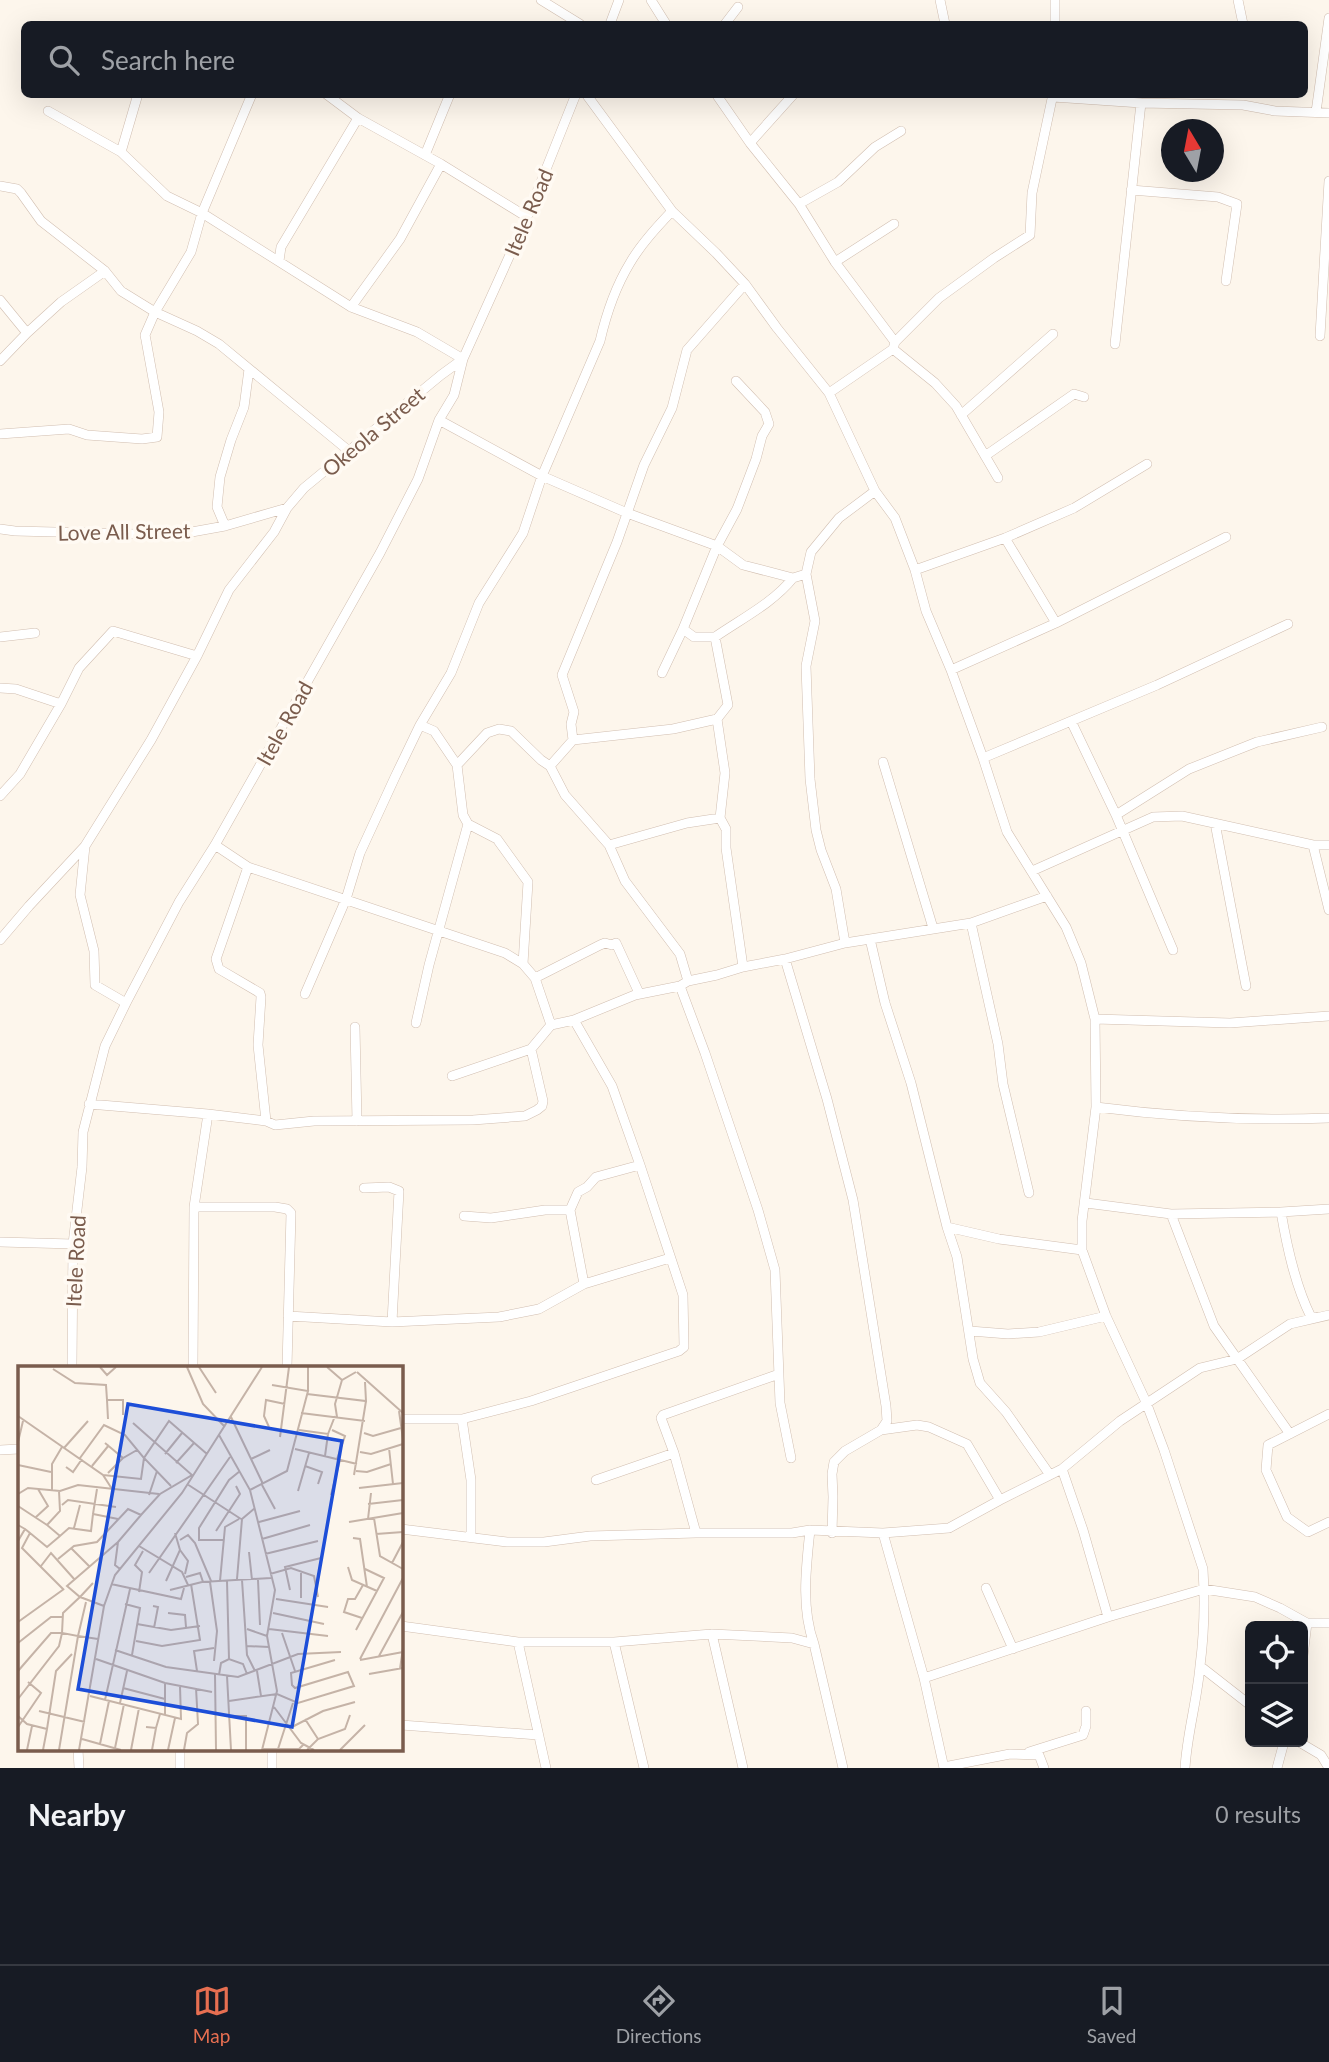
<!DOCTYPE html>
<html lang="en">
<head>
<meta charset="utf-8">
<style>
	body { margin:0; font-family:Lato,sans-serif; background:#20242c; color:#f1f3f6 }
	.controls { position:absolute; right:21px; bottom:21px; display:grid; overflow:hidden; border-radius:10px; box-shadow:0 7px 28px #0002 }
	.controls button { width:63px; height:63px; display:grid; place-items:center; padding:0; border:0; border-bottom:2px solid #363941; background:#171b24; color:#f1f3f6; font:35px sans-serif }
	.compass { position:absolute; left:1161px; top:119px; width:63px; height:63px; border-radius:50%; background:#171b24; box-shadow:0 7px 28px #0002; rotate:350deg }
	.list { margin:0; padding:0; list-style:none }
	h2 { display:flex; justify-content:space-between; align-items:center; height:91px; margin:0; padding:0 28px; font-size:30px }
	h2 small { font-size:23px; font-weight:400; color:#9ea1a6 }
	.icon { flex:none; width:38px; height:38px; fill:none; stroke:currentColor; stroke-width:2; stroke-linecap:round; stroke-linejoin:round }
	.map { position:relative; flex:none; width:1329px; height:1768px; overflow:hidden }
	.search { position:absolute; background:#171b24; box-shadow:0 7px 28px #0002; left:21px; right:21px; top:21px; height:77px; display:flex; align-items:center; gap:18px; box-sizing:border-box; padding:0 24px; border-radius:10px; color:#9ea1a6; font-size:26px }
	.sheet { height:196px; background:#171b24 }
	nav { display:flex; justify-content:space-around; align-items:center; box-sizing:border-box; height:98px; border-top:2px solid #363941; background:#171b24; font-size:19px; color:#9ea1a6 }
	nav a { display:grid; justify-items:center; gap:4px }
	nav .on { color:#e76f51 }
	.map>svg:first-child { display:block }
</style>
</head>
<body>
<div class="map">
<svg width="1329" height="1768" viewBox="0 0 1329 1768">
	<rect width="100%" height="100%" fill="#fdf6ec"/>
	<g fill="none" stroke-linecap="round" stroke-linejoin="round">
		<!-- street casing -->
		<g stroke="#d1beb0" stroke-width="10">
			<path id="street" d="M 541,0 L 580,24
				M 651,0 L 666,24
				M 940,0 L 945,24
				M 1238,0 L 1243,24
				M 610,24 L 619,0
				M 725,24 L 738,7
				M 1055,24 L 1055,0
				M 252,94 L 202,213 L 191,252 L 155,312 L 197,331 L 219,344 L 349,451
				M 326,94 L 358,118 L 441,164 L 527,217
				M 586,94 L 672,211 L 716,253 L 745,284 L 777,328 L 829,393 L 875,491 L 895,518 L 915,570 L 926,611 L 951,670 L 983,758 L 1007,832 L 1066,927 L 1081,963 L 1095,1019 L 1096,1107 L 1082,1221 L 1082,1250 L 1106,1316 L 1146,1402 L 1164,1450 L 1203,1569 C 1205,1601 1204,1635 1200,1666 C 1197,1701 1187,1734 1185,1768
				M 716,94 L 750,143 L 799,204 L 835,262 L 895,342
				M 1053,97 L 1141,103 L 1243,105 L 1275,111 L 1329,113
				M 1316,112 L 1329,18
				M 750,143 L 793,95
				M 121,152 L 138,94
				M 425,155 L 450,94
				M 0,186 L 17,189 L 21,193 L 41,221 L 105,271 L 121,291 L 155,312 L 145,335 L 146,340 L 159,412 L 157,437 L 142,439 L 87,435 L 69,429 L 0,434
				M 1131,190 L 1218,197 L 1237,204 L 1226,281
				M 799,204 L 838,182 L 875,147 L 901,131
				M 279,261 L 281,247 L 358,118
				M 835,262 L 894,224
				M 0,300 L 27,333 L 61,302 L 105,271
				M 351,307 L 400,239 L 441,164
				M 1320,336 L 1329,181
				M 1115,344 L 1141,103
				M 893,349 L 935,383 L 956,406 L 998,478
				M 0,361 L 27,333
				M 829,393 L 893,349 L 895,342 L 939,298 L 994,258 L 1030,235 L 1032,193 L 1053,94
				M 961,415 L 1053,334
				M 439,420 L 542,476 L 627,513 L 717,546 L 743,565 L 793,578 L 806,574
				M 985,456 L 1074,394 L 1084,397
				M 225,526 L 217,507 L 220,477 L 231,440 L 244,407 L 249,369
				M 0,529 L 15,531 L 175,535 L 225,526 L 287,508
				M 1005,538 L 1056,623
				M 915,570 L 1005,538 L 1074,508 L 1147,464
				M 683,629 L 694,637 L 715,637
				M 0,637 L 35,633
				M 951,670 L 1056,623 L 1226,537
				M 662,673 L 683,629 L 717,546 L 737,509 L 756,459 L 762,436 L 769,424 L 765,412 L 736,381
				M 0,688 L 16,689 L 61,704
				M 1071,721 L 1116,815
				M 573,740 L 571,724 L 574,712 L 562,675 L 617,542 L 644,465 L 672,408 L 687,350 L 745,284
				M 983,758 L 1157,685 L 1288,624
				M 883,762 L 933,928
				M 457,765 L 487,733 L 499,729 L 511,731 L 541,760 L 550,766 L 565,795 L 609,845 L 625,881 L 680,954 L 688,981
				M 550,766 L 573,740 L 673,729 L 717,719
				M 0,796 L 20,774 L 61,704 L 79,668 L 113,631 L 197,656 L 229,590 L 274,532 L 287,508 L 304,488 L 441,375 L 463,359 L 417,332 L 351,307 L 202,213 L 167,196 L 121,152 L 48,111
				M 1215,823 L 1246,986
				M 468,824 L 497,839 L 528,882 L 523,964
				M 215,845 L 248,867 L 505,953 L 523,964 L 535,978 L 551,1025
				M 609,845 L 687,823 L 720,818
				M 1313,845 L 1329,845
				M 248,867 L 216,959 L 219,969 L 260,993 L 261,997 L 258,1045 L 266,1121
				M 1032,871 L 1153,817 L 1182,816 L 1313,845 L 1329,910
				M 971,923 L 998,1044 L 1003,1084 L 1029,1193
				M 870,939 L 885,1003 L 911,1083 L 947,1227 L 957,1257 L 973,1359 L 980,1383 L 1006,1412 L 1050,1475
				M 0,940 L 29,906 L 85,846
				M 845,943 L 836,889 L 821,850 L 816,830 L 810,779 L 806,666 L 815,621 L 806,574 L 811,552 L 839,518 L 875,491
				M 1173,950 L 1116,815 L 1189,769 L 1257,742 L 1322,727
				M 785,959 L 827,1099 L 853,1200 L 886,1406 L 887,1421 L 881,1430
				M 743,967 L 726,848 L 726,829 L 720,818 L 725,773 L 717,719 L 728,705 L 715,637 C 741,619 773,603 793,578
				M 535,978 L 600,945 L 605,943 L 612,945 L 616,943 L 639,993 L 635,995
				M 680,986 L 705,1053 L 758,1210 L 775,1270 L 780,1403 L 791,1458
				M 305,994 L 346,899 L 360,853 L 395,777 L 420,725 L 451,673 L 479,603 L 523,533 L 542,476 L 600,341 C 606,315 616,286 630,263 C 641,244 657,227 672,211
				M 126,1003 L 95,985 L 94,951 L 80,895 L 85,846 L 151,740 L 197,656
				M 1095,1019 L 1230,1023 L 1329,1016
				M 416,1023 L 429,965 L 468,824 L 463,815 L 457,765 L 434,731 L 420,725
				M 355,1027 L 357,1121
				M 452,1076 L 531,1049 L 551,1025 L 574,1020 L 635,995 L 680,986 L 688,981 L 717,975 L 743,967 L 785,959 L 845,943 L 971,923 L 1047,896
				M 89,1104 L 208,1114 L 266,1121 L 275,1125 L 314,1121 L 473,1120 L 525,1116 L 537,1110 L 542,1106 L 543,1101 L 531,1049
				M 1096,1107 C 1174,1117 1251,1121 1329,1118
				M 364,1188 L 389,1187 L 399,1191 L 392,1322
				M 1086,1203 L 1171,1214 L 1281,1212 L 1329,1209
				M 194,1207 L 275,1207 L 287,1209 L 291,1213 L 287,1367
				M 570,1210 L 578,1192 L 587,1187 L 596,1177 L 640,1165
				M 1281,1212 C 1287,1247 1295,1285 1311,1317 L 1315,1317
				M 1171,1214 L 1214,1326 L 1290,1434
				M 464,1216 L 491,1218 L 545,1210 L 570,1210 L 584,1284
				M 947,1227 L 999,1239 L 1082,1250
				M 0,1242 L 73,1244
				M 288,1316 L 392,1322 L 499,1317 L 539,1309 L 584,1284 L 670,1258
				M 970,1331 L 1008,1334 L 1039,1332 L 1106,1316
				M 72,1367 L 73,1244 L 82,1167 L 83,1132 L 105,1046 L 126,1003 L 179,902 L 215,845 L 380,553 L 418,479 L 439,420 L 454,395 L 463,359 L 527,217 L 576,94
				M 193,1367 L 194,1207 L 208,1114
				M 1329,1414 L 1268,1445 L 1266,1470 L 1287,1517 L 1308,1532 L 1329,1522
				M 401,1419 L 462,1419 L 531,1401 L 679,1351 L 684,1347 L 683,1295 L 640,1165 L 612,1086 L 574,1020
				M 462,1419 L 471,1480 L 471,1537
				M 0,1450 L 19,1449
				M 1062,1469 L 1083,1530 L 1108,1617
				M 596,1480 L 674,1453
				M 401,1529 L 507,1542 L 544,1542 L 590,1536 L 696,1533 L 792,1533 L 810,1530 L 883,1533 L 949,1528 L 1000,1500 L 1062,1469 L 1120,1421 L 1200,1368 L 1237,1359 L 1290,1324 L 1329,1315
				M 810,1530 C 806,1568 801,1608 814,1644 L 843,1768
				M 696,1533 L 674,1453 L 661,1418 L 663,1415 L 779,1374
				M 832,1533 L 833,1497 L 832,1474 L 834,1462 L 845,1451 L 881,1430 L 917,1425 L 929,1427 L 967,1444 L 1000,1500
				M 883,1533 L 924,1678 L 944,1768
				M 986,1588 L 1013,1649
				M 401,1626 L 518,1642 L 614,1642 L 712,1634 L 792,1638 L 814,1644
				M 712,1634 L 743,1768
				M 518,1642 L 546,1768
				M 614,1642 L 644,1768
				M 1303,1656 L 1307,1623
				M 1200,1666 L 1250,1705
				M 924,1678 L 1108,1617 L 1204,1589 L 1255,1597 L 1280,1608 L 1307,1623 L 1329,1623
				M 401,1725 L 538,1735
				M 1299,1742 L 1321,1755 L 1329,1768
				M 78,1749 L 79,1768
				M 1029,1752 L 1083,1735 L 1086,1726 L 1086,1711
				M 944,1767 L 1010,1754 L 1039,1755 L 1044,1768
				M 180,1768 L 180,1749
				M 272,1768 L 272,1749
				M 1277,1768 L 1284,1742"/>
		</g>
		<!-- street -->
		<use href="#street" stroke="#fff" stroke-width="9"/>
	</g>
	<g text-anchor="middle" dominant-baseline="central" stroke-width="7" stroke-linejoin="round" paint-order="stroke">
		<!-- street labels -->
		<g font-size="21" fill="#7a5c4d" stroke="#fffaf3">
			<text transform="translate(528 212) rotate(-67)">Itele Road</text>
			<text transform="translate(373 431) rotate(-40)">Okeola Street</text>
			<text transform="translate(124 531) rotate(-1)">Love All Street</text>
			<text transform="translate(284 723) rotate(-61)">Itele Road</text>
			<text transform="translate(75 1261) rotate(-87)">Itele Road</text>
		</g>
	</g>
	<!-- overview -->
	<g transform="translate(18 1366)">
		<rect width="385" height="385" fill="#fdf6ec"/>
		<path fill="none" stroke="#c5b3a7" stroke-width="2" d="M 82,1 L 89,9 L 98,1M 169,1 L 185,38 L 207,61M 181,1 L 198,27M 290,1 L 290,25M 309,1 L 324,14 L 338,6M 35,3 L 57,17 L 88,19 L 89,34M 339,6 L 385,47M 289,28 L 348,35 L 347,16M 381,45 L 385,73M 283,47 L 347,55M 0,50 L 85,109 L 94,123M 213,51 L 245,118M 319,51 L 317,38 L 324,14M 90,53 L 89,34 L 105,34 L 105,49M 251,61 L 246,50 L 248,34 L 267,38M 281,64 L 310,68 L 317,50M 314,64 L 327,70 L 319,93M 346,67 L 355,70 L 383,62M 201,69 L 232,124 L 257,224 L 249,270 L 259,325 L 244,384M 262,71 L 271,1M 0,76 L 5,55M 87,77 L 105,92 L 119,84M 46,82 L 70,55M 371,82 L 375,118M 277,83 L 339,98M 342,86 L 353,88 L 385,78M 147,88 L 164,67M 307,90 L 310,68M 62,92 L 86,59 L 107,69 L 126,92 L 123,113 L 85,109M 233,93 L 252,84M 158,97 L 176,77M 0,99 L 33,106M 74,100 L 91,79M 287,100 L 304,106 L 300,118M 48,101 L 55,106 L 64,93M 338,105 L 349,106 L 373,98M 90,107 L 105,92M 336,109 L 348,35M 169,118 L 223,153M 244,119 L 257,143M 153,120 L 126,92 L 151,55 L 189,88M 341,122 L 385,117M 79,123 L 75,148 L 100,153M 34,124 L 34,98 L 44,81M 232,124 L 269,105 L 290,25 L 254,19M 41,125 L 42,145 L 29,159 L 42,170 L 51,162 L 73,165 L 75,148M 280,125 L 291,87M 0,128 L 10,122 L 42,125 L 60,119 L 141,128M 131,129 L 139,105M 313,129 L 322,94M 350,138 L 385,134M 44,139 L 50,134 L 98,141M 0,140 L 29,159M 18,151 L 30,140 L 20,123M 356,152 L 362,190 L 385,203M 350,153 L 353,127M 241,156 L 282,145M 331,156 L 385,147M 0,159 L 7,163 L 0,175M 56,162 L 62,139M 7,163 L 12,167 L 4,182 L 46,224M 198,165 L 222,128 L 218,120M 12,167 L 29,181 L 42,170M 358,168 L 385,166M 335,172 L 342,173 L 349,221M 181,173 L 181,162 L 211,114 L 222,105M 244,173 L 292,159M 162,174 L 170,169 L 177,177 L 193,215M 180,174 L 205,174M 121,180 L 164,206 L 170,219M 53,182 L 71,200M 162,184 L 170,195 L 167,208M 231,186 L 234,214M 247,188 L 300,175M 40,193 L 56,180 L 79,176 L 110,143 L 123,149 L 142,128 L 174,109 L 115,57M 374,197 L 385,176M 23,200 L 33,187 L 57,214M 330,201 L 334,214 L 359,225M 102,203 L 97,199 L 100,176 L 123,149M 283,205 L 283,232M 131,207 L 212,91M 252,208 L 273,202 L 296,210 L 300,231M 168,211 L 182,207 L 185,216M 219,213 L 224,153 L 237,142M 224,214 L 229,289 L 237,305M 240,214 L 242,259M 148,215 L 162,184 L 157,167M 202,215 L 207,161 L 221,153M 209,215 L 211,293M 192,216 L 199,265 L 196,295M 75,217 L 62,231 L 49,220 L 100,176M 93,218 L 163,233 L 166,222M 152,224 L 184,216 L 253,212M 272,224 L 267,201 L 303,192M 121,226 L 124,206 L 117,199 L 125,185M 258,233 L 310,241 L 305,241M 68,236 L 60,270 L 80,273M 107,238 L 122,242 L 114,289M 135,240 L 140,241 L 136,262M 150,247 L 167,249 L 168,261M 255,247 L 306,258M 344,252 L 326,246 L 330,233 L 337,233 L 345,219M 0,256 L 46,223M 119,258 L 153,264 L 182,260M 229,263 L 249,270M 251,263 L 310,270M 338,264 L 366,212 L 347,203M 264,267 L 277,305M 118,275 L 144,280 L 182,274 L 173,218M 0,277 L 33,251 L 45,251M 228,280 L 251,281M 97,284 L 148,301 L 220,311 L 280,288 L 323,286M 361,290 L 385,246M 78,293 L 147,317 L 194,326M 342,293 L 385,212M 342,294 L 385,286M 382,303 L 385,282M 0,305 L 33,267 L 44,267 L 41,280 L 0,333M 179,305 L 176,285 L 196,282M 239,305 L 243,330M 197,308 L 198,384M 351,308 L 385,302M 201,309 L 203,297 L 211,293 L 225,298 L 229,308M 209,310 L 213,384M 147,317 L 147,349M 105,322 L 147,333M 72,330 L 163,353 L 162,320M 87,334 L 112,223M 211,335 L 259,328 L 280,337 L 336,320 L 330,306 L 277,322 L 274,319 L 273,307 L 317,294M 102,337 L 109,305M 256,341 L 283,377 L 296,384M 21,345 L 67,356M 0,350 L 9,358 L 29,363 L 38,305 L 54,288M 212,350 L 228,350 L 228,384M 287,353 L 300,373M 0,361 L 23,327 L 10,316M 128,361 L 138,362 L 142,348M 274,361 L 305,345 L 337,336M 64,373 L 103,384M 82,378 L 91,335M 97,382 L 106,338M 244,383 L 281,383 L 285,379M 260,383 L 275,337M 9,384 L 14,360M 25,384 L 29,363M 41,384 L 60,270 L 44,267 L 45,247 L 62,231 L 86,240M 61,384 L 86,240 L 97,209 L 164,127 L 244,1M 113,384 L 121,342M 134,384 L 138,362M 150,384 L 157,352M 166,384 L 169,367 L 180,358 L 178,322M 289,384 L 300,373 L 327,363 L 332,349M 322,384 L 347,359"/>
		<path fill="#1d4ed8" fill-opacity="0.15" stroke="#1d4ed8" stroke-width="3.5" d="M 110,38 L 324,75 L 274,361 L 60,323 Z"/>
		<rect width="385" height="385" fill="none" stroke="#7a5c4d" stroke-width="3.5"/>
	</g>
</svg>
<div class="controls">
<button><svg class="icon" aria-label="locate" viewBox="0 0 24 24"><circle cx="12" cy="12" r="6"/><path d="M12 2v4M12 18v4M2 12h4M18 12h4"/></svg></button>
<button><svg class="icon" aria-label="layers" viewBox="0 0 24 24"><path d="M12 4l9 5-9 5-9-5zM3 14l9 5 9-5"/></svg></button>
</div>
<svg class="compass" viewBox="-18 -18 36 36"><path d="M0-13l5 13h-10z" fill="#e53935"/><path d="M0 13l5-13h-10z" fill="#9ea1a6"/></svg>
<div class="search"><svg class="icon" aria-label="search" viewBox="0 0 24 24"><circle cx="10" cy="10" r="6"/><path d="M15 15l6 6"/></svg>Search here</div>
</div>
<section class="sheet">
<h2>Nearby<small>0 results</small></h2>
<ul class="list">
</ul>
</section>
<nav>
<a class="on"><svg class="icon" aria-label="map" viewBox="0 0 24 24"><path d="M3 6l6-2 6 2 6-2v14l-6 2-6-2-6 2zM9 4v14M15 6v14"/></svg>Map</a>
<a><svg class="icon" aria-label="directions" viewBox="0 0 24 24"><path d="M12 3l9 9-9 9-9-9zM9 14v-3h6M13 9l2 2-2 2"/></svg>Directions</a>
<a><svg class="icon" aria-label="saved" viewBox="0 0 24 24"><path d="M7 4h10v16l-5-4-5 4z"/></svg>Saved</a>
</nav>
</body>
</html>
